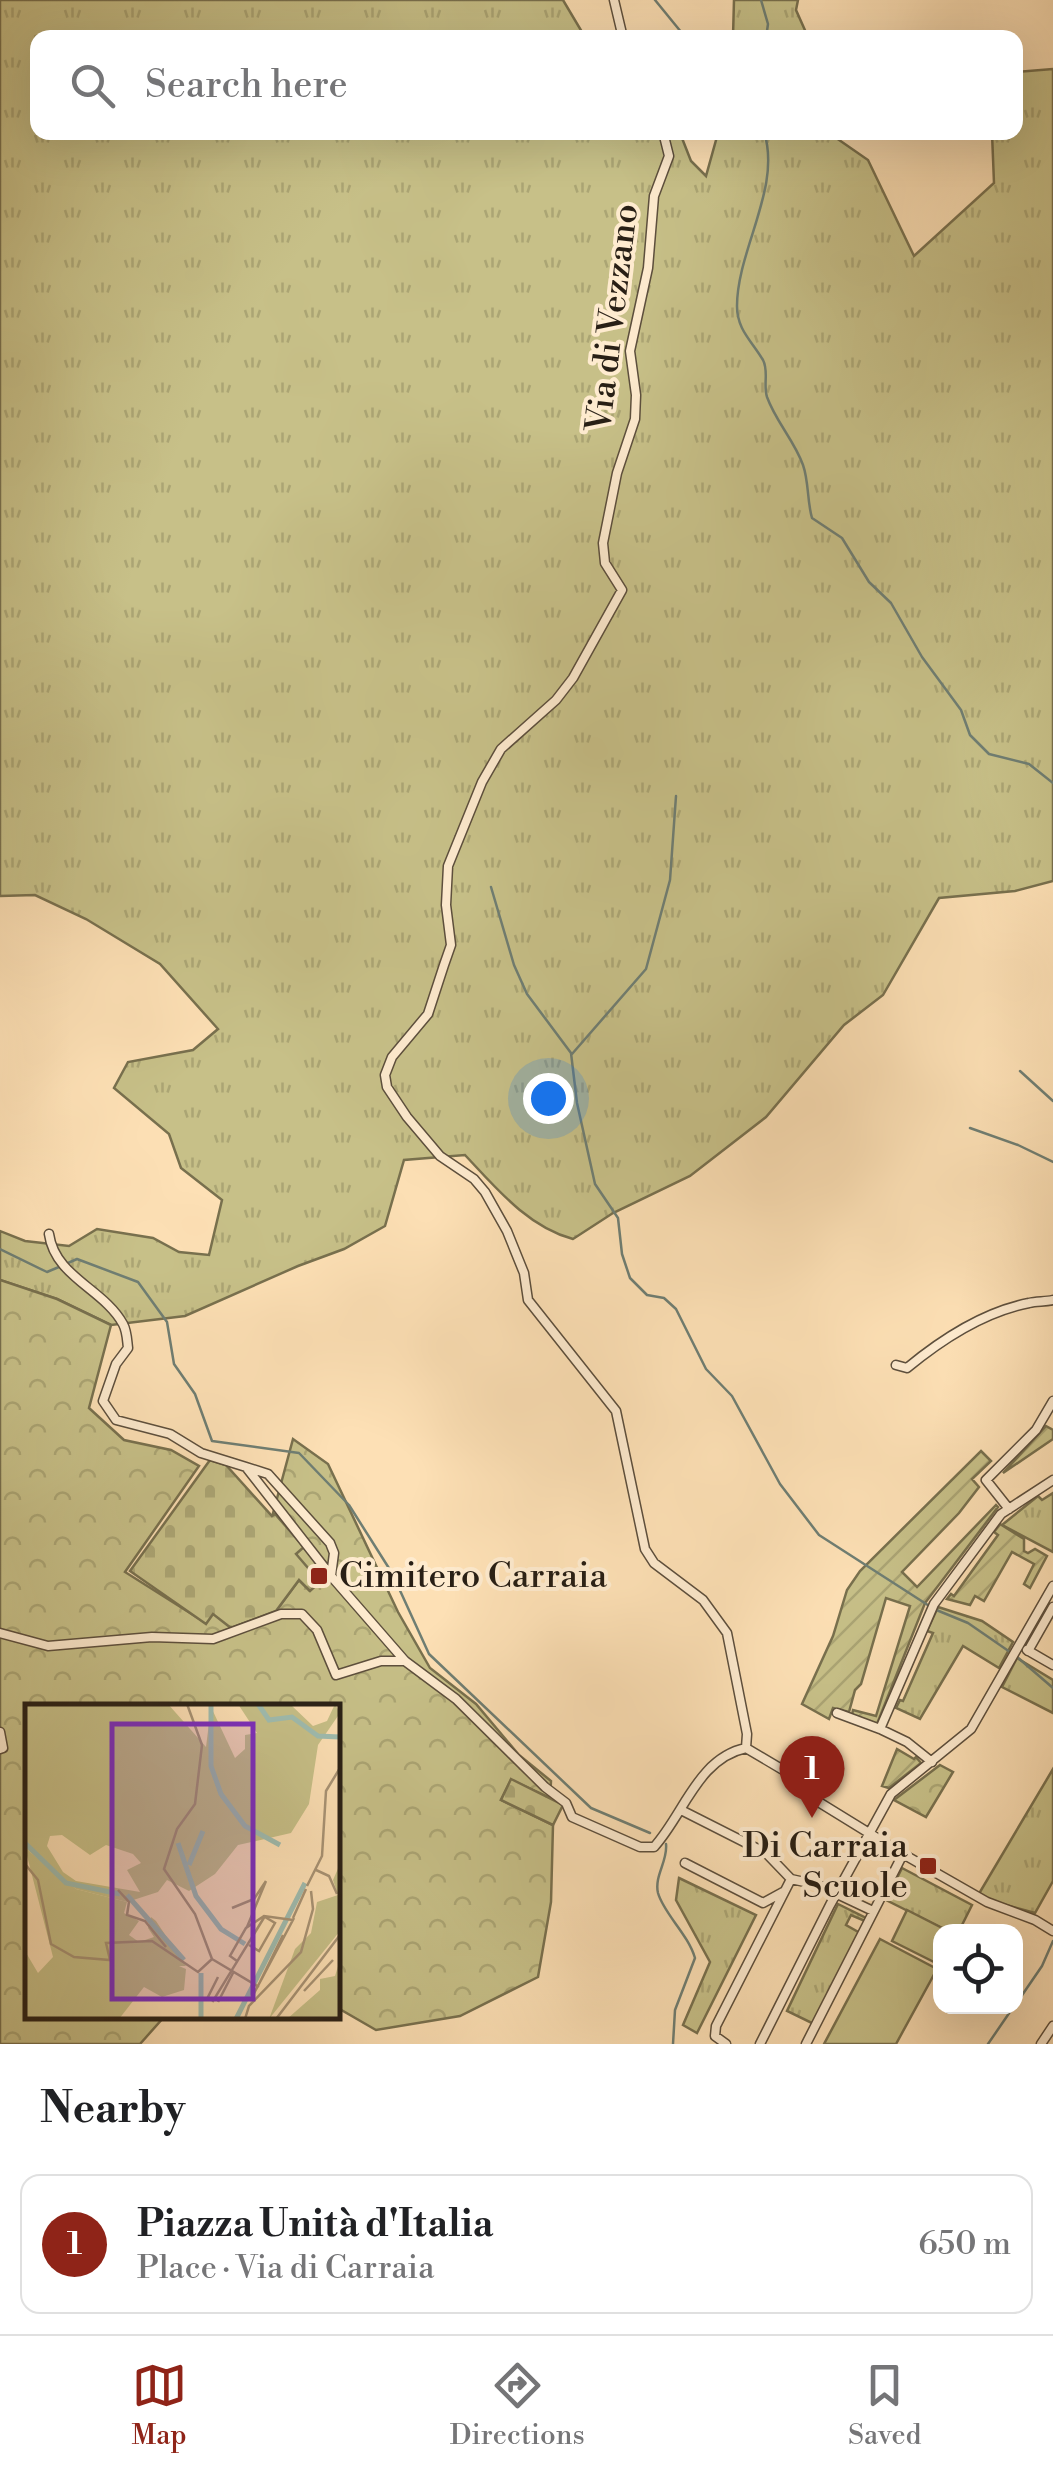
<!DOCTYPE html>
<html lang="en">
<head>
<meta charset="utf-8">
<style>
	body { margin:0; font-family:"Libre Bodoni",serif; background:#f2f2f2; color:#202124 }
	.controls { position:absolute; right:30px; bottom:30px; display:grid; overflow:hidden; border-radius:20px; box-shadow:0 10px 40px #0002 }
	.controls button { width:90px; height:90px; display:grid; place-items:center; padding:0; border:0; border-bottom:2px solid #e0e0e0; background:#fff; color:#202124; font:50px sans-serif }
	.you { position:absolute; left:548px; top:1098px; width:35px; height:35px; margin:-25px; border:8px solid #fff; border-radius:50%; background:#1a73e8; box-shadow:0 0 0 15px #1a73e833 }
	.badge { display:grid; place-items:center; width:65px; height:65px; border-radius:50%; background:#8f2418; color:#fff; font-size:32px; font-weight:700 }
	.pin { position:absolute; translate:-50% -82px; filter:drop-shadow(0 2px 5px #0008) }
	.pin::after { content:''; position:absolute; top:52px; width:35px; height:30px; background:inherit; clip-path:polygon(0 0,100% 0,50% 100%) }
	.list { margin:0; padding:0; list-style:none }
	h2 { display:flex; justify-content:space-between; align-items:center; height:130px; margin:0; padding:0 40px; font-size:42px }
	h2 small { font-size:32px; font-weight:400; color:#757577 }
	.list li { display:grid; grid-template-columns:65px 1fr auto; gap:30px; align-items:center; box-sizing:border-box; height:140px; margin:0 20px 20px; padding:0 20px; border:2px solid #e0e0e0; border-radius:20px }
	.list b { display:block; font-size:38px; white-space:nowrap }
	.list p { margin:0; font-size:32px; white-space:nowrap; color:#757577 }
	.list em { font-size:32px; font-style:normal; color:#757577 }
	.icon { flex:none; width:55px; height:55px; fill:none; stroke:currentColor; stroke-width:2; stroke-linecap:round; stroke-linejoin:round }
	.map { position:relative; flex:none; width:1053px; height:2044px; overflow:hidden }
	.search { position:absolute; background:#fff; box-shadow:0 10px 40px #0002; left:30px; right:30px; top:30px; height:110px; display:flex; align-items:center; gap:25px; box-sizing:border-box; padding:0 35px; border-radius:20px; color:#757577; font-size:38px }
	.sheet { height:290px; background:#fff }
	nav { display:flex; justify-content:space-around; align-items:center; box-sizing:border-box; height:140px; border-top:2px solid #e0e0e0; background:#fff; font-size:28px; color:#757577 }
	nav a { display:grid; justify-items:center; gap:5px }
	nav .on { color:#8f2418 }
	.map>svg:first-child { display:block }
</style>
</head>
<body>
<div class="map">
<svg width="1053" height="2044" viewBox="0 0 1053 2044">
	<defs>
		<pattern id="grass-tufts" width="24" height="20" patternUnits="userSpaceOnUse" patternTransform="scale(2.5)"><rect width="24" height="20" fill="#c7c088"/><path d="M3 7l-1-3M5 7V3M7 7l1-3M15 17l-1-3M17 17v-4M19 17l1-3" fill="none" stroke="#aba574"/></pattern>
		<pattern id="forest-crowns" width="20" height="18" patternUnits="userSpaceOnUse" patternTransform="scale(2.5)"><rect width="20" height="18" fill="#c7c088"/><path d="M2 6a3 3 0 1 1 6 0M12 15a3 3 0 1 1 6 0" fill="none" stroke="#aba574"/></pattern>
		<pattern id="cemetery-stones" width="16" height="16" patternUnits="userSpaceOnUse" patternTransform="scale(2.5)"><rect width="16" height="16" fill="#c7c088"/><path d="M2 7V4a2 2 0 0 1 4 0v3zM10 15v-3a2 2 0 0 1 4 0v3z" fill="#aba574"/></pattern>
		<pattern id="garden-furrows" width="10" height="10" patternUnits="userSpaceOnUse" patternTransform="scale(2.5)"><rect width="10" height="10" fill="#c7c088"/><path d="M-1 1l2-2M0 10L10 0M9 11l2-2" fill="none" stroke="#aba574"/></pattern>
	</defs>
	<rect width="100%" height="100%" fill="#fde0b5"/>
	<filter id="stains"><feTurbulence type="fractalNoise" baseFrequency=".002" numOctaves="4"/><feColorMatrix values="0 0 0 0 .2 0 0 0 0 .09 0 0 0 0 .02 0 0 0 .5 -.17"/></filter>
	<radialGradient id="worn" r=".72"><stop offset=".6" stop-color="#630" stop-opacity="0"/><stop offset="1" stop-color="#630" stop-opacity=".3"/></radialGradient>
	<!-- grass -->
	<path fill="url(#grass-tufts)" stroke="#78704e" stroke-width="2.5" d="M 0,0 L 563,0 L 585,37 L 38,38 L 38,132 L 680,133 L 691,161 L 706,176 L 718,133 L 829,133 L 868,160 L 914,256 L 994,183 L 992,133 L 1016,132 L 1016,72 L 1053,69 L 1053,881 L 1015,891 L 939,898 L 883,995 L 844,1025 L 766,1117 L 690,1176 L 613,1213 L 573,1239 C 528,1227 496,1188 465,1155 L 404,1160 L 385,1226 L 344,1249 L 298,1266 L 185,1316 L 111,1325 L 57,1299 L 0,1280 L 0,1231 L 25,1241 L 69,1246 L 97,1229 L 153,1238 L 179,1252 L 209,1255 L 222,1200 L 181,1168 L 169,1134 L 114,1088 L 128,1062 L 193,1050 L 218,1029 L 160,964 L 86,919 L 35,895 L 0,896 Z
		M 734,0 L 798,0 L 796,10 L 808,37 L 733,37 Z
		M 1053,1493 L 1053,1552 L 1002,1525 L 1038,1496 L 1042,1500 Z
		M 938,1607 L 982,1621 L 1013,1642 L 999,1668 L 963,1646 L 920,1719 L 896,1708 L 900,1700 L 903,1701 L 933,1633 L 927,1631 Z
		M 1017,1658 L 1053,1680 L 1053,1713 L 1002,1687 Z
		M 1053,1769 L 1053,1881 L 1035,1913 L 977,1897 Z
		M 902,1868 L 972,1905 L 959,1931 L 948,1931 L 886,1900 Z
		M 679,1878 L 756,1915 L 697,2033 L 683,2025 L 710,1962 L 676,1900 Z
		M 838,1904 L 866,1918 L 865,1921 L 851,1915 L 846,1925 L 860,1933 L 816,2025 L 787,2011 Z"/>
	<!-- forest -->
	<path fill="url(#forest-crowns)" stroke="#78704e" stroke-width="2.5" d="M 0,1280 L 57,1299 L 111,1325 L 89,1408 L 124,1440 L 171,1450 L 199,1466 L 125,1572 L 206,1623 L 212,1614 L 276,1611 L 299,1580 L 310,1591 L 296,1553 L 303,1547 L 272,1517 L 293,1439 L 328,1464 L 398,1612 L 430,1668 L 476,1704 L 519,1755 L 551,1781 L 550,1798 L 511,1780 L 501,1800 L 553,1825 L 551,1902 L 538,1977 L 460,2016 L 376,2030 L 338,2008 L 338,1706 L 28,1706 L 28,2016 L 164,2017 L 140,2044 L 0,2044 Z
		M 940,1765 L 953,1772 L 926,1817 L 894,1800 Z"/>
	<!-- cemetery -->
	<path fill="url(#cemetery-stones)" stroke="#78704e" stroke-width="2.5" d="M 210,1460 L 226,1465 L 272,1516 L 275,1514 L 304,1547 L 296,1554 L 320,1582 L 310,1591 L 299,1580 L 276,1611 L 231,1628 L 213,1614 L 206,1624 L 130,1571 Z
		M 511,1779 L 563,1805 L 553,1825 L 501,1800 Z"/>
	<!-- garden -->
	<path fill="url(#garden-furrows)" stroke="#78704e" stroke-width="2.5" d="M 1046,1426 L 1053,1430 L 1053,1439 L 1003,1473 Z
		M 981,1451 L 991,1461 L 972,1479 L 979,1487 L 959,1513 L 902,1572 L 917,1587 L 996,1505 L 998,1507 L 925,1603 L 877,1724 L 852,1715 L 853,1710 L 876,1716 L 910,1606 L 886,1598 L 861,1684 L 855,1690 L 849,1712 L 833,1708 L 829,1719 L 802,1704 L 833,1636 L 847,1590 L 860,1571 Z
		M 1000,1524 L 1024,1539 L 1024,1551 L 1028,1553 L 1035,1549 L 1047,1556 L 1030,1588 L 1024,1584 L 1034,1564 L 1012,1552 L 984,1601 L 975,1596 L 970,1605 L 947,1599 L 951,1594 L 954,1596 L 998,1535 L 994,1532 Z
		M 897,1749 L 914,1759 L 916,1757 L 921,1763 L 889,1788 L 882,1786 Z"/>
	<!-- pitch -->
	<path fill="#c7c088" stroke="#78704e" stroke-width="2.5" d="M 907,1910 L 948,1931 L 940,1932 L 940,1965 L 892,1941 Z
		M 880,1939 L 937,1969 L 896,2044 L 824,2044 Z"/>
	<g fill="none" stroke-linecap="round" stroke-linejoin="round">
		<!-- stream -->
		<path stroke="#6f7e73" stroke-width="2.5" d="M 655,0 L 686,38
			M 761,0 L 768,24 L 766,38
			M 764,132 C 782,187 737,250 737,306 C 737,330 752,341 763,360 C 769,371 763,385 767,397 C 776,422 794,440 803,465 C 809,482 807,501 812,518 L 842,538 L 869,582 L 891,603 L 922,657 L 961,710 L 970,735 L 989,754 L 1029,764 L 1053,783
			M 491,887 L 514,965 L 527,994 L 571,1053 L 577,1103 L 595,1184 L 618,1218 L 622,1254 L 630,1278 L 647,1295 L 664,1298 L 676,1309 L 706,1369 L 732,1396 L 780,1484 L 819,1535 L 934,1609 L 968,1623 L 1010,1652
			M 572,1054 L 646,969 L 670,880 L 676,796
			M 1020,1071 L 1053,1101
			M 970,1128 L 1018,1145 L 1053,1162
			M 0,1249 L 47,1272 L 59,1267
			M 68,1263 L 77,1259 L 138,1282 L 167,1322 L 174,1364 L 195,1394 L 212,1441 L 299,1453 L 349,1505 L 392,1573 L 429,1654 L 591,1808 L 650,1833
			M 1016,1656 L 1053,1688
			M 666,1844 C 668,1861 654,1876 658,1893 C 664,1914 688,1934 695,1958 L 675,2010 L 673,2044
			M 1016,2004 L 1042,1966 L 1053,1941
			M 988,2044 L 1014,2006"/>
		<!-- minor casing -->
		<g stroke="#5d4f3d" stroke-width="11">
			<path id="minor" d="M 614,0 L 623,38
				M 663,132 L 669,156 L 654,196 L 648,268 L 630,351 L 636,395 L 635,419 L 617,473 L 603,543 L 605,563 L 622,590 L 573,678 L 556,700 L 501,749 L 482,782 L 448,866 L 446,905 L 451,945 L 444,965 L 428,1014 L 392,1057 L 385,1075 L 387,1087 L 407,1117 L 440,1156 L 474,1179 L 485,1192 L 507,1231 L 524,1273 L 528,1300 L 616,1411 L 645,1549 L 654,1563 L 703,1600 L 727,1633 L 747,1734 L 746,1748
				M 49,1234 C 55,1277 104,1289 123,1324 C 127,1331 127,1340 128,1348 L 116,1364 L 103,1401 L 116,1420 L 170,1434 L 201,1453 L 246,1467 L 331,1576 L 405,1661 L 456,1699 L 545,1787 L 566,1803 L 572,1817 L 640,1847 L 654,1847 C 684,1814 698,1758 746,1748
				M 896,1365 L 907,1368 C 942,1339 983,1312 1029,1303 C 1037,1301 1045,1302 1053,1300
				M 246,1467 L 268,1474 L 330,1543 L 334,1553 L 331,1576
				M 1009,1509 L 986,1480 L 1036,1430 L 1053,1401
				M 0,1633 L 48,1646 L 152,1637 L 213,1639 L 281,1614 L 302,1614 L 317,1630 L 336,1675 L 381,1661 L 405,1661
				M 1027,1650 L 1053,1665
				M 1028,1651 L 1053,1607
				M 837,1713 L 880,1729
				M 0,1732 L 3,1748 L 0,1749
				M 746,1748 L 800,1780 L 817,1801 L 903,1854 L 987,1902 L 1035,1920 L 1053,1931
				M 932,1762 L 907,1742 L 880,1729 L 934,1604 L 1001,1514 L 1053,1480
				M 681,1810 L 766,1853 L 791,1879 L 818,1885 L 873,1911
				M 685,1863 L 763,1903 L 783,1892
				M 726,2044 L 715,2036 L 716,2026 L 791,1879
				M 760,2044 L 830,1905 L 891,1794 L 971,1729 L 1053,1586
				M 806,2044 L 903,1854
				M 1041,2044 L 1053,2026"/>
		</g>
		<!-- minor -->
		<use href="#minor" stroke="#feebcf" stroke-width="8"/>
	</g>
	<!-- markers -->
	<g fill="#8f2418" stroke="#feebcf" stroke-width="4">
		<rect x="309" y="1566" width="20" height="20" rx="5"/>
		<rect x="918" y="1856" width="20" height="20" rx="5"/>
	</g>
	<g text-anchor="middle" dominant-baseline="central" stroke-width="8" stroke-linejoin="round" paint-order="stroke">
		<!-- street labels -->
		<g font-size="35" fill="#281f15" stroke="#feebcf">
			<text transform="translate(613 318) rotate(-83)">Via di Vezzano</text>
		</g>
		<!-- poi labels -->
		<g font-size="35" fill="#281f15" stroke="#feebcf" text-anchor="start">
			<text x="339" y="1576">Cimitero Carraia</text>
			<text x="908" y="1846" text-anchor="end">Di Carraia<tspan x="908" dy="40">Scuole</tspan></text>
		</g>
	</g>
	<!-- overview -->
	<g transform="translate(25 1704)">
		<rect width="315" height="315" fill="#fde0b5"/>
		<path d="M 0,0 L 143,0 L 181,43 L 186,3 L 210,54 L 220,45 L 220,31 L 232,29 L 213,0 L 265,0 L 288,22 L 302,17 L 310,0 L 315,9 L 293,41 L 284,100 L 266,129 L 213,141 L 190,170 L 164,187 L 142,176 L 133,188 L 102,198 L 51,185 L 0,144 ZM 37,131 L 65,151 L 81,141 L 108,150 L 116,159 L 102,166 L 115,188 L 51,177 L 38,168 L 22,142 L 25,132 Z" fill="#c7c088" fill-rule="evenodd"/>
		<path d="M 0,144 L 51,185 L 102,198 L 99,209 L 114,217 L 104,231 L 114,238 L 129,233 L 123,224 L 126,213 L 131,217 L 161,262 L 154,262 L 161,265 L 159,286 L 137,293 L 119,283 L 94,315 L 0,315 L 0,247 L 13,269 L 28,253 ZM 315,160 L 315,227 L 244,315 L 270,245 L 286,229 L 292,198 L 313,191 L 308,176 ZM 315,256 L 315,315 L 262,315 L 295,286 L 295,275 L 310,272 Z" fill="#c7c088"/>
		<path fill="none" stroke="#9fbdb1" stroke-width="5" d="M 186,0 L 186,62 L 196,90 L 220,122 L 255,141M 233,0 L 244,16 L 267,13 L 293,32 L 315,33M 0,139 L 41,179 L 95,190M 153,139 L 171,192 L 196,225 L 220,240M 164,161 L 178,127M 102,191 L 159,256M 176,315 L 176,269M 211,315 L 280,179"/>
		<path fill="none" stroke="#a89375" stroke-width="2.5" d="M 162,0 L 177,41 L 170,100 L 152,125 L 139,165 L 170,210 L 187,255M 0,160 L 13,176 L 26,240 L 49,253 L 85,256 L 81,239 L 127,237 L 173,268 L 187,255M 291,166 L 304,172 L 312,190M 282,182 L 297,152 L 301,87 L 315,64M 93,186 L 104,198 L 102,211 L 120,217 L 141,243M 207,204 L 229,195 L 241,177M 268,214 L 281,185M 222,223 L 241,177M 224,241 L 234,247 L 250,219 L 240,213M 187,255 L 234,283M 212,257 L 205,252 L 221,224 L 239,212 L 268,216M 193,273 L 183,293 L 188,297 L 240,212M 235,278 L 258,231M 279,287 L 308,256M 225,297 L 269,214M 193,298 L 208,269M 220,315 L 224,302 L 276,248 L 288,205 L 286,187M 251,315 L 315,231"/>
		<path fill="#7b2cbf" fill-opacity="0.15" stroke="#7b2cbf" stroke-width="5" d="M 87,20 L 228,20 L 228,295 L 87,295 Z"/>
		<rect width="315" height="315" fill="none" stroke="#281f15" stroke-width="5"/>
	</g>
	<rect width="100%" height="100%" filter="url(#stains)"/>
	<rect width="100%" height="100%" fill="url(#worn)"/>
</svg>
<div class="controls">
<button><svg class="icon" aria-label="locate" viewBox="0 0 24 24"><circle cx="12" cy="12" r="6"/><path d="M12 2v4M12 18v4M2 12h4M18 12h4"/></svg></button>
</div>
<div class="you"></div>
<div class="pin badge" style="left:812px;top:1818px">1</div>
<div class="search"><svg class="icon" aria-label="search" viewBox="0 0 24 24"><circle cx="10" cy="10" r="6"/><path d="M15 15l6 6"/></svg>Search here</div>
</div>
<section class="sheet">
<h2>Nearby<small></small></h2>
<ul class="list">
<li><span class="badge">1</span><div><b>Piazza Unità d'Italia</b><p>Place · Via di Carraia</p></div><em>650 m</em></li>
</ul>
</section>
<nav>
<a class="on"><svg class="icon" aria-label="map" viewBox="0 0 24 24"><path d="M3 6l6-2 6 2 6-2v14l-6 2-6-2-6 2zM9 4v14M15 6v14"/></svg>Map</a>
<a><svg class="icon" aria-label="directions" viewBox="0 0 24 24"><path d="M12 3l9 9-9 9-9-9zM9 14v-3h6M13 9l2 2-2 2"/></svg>Directions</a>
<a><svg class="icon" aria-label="saved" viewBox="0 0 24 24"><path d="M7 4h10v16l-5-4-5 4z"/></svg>Saved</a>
</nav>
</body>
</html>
